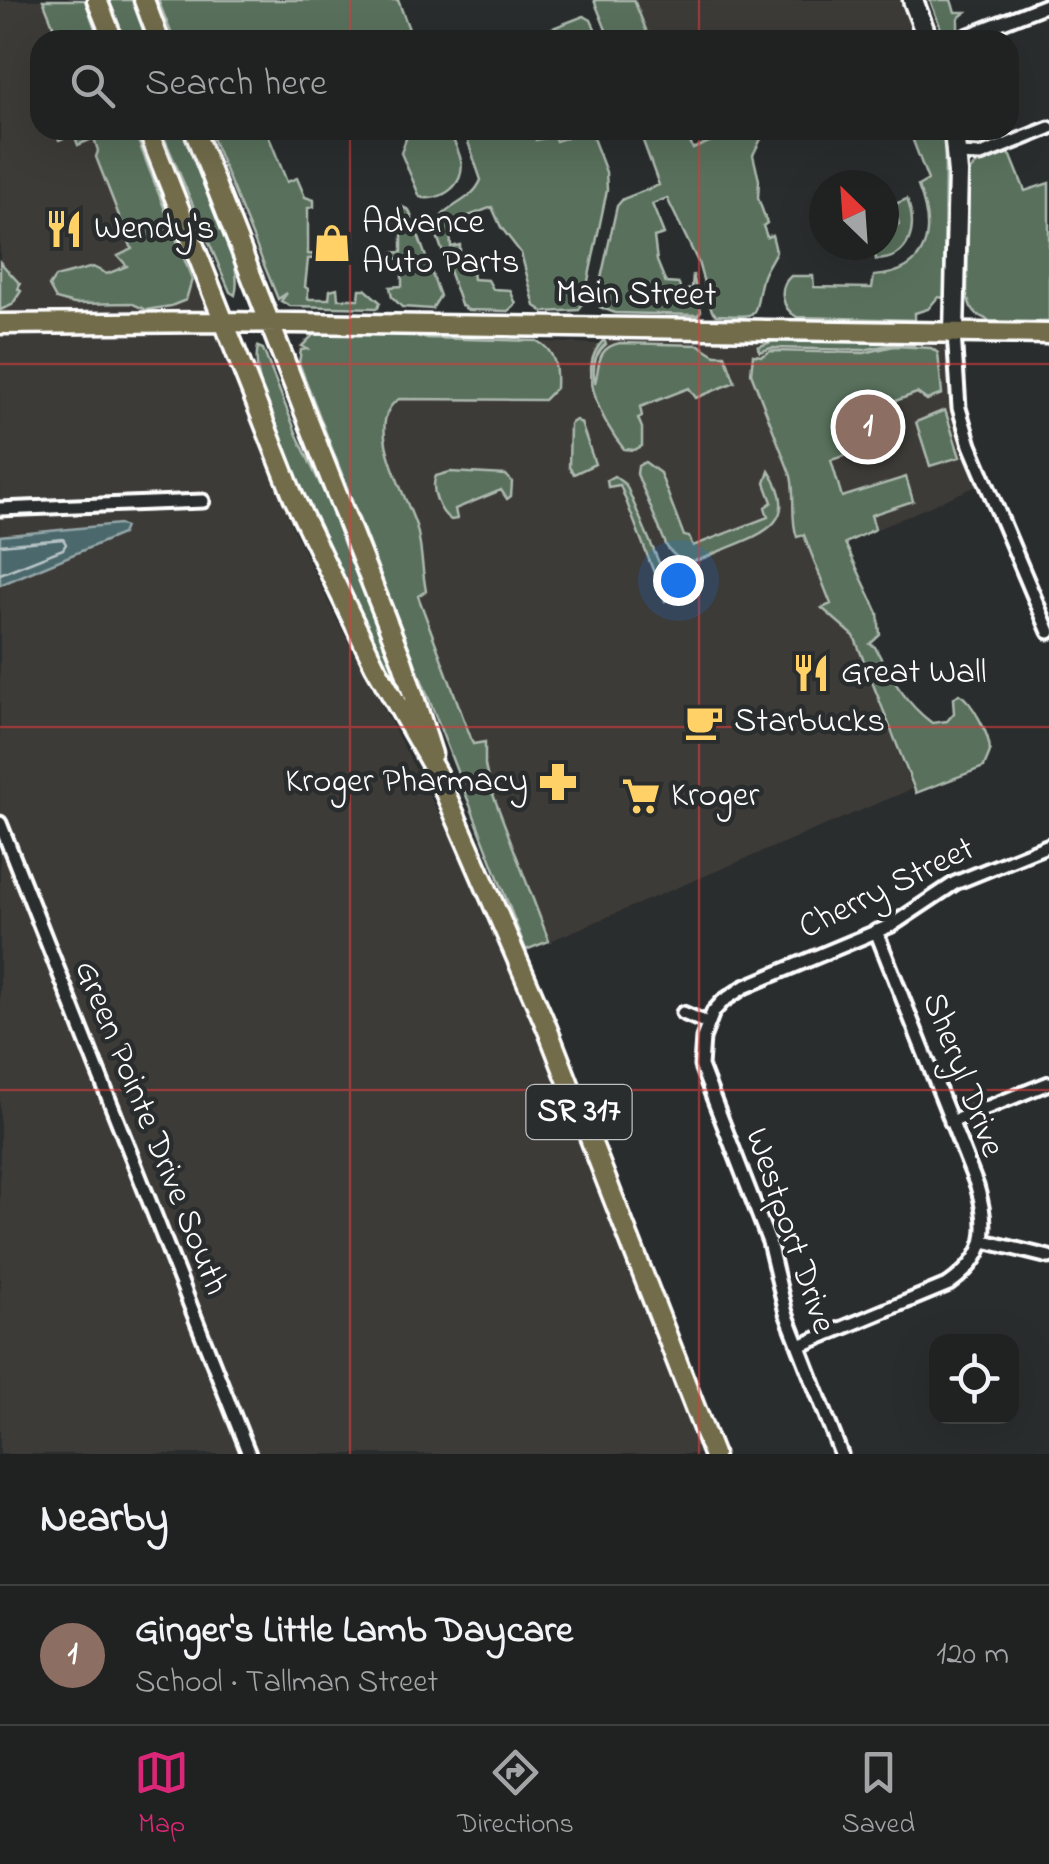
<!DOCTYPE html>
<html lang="en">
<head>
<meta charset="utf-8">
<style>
	body { margin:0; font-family:"Indie Flower",sans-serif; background:#2d2f2f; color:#f1f3f6 }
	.controls { position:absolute; right:30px; bottom:30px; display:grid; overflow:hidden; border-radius:20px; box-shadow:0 10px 40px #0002 }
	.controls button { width:90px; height:90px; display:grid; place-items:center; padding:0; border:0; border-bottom:2px solid #3d3f40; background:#202222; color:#f1f3f6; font:50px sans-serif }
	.compass { position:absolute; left:809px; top:170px; width:90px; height:90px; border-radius:50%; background:#202222; box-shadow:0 10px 40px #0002; rotate:335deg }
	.you { position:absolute; left:678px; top:580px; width:35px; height:35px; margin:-25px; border:8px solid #fff; border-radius:50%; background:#1a73e8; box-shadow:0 0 0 15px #1a73e833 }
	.badge { display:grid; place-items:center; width:65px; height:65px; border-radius:50%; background:#db2777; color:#fff; font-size:32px; font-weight:700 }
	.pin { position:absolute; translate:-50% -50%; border:5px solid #fff; box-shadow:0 2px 10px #0006 }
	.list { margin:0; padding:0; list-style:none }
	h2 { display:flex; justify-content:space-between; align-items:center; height:130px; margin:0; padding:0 40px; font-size:42px }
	h2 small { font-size:32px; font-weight:400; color:#a2a4a5 }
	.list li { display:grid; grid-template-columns:65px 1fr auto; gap:30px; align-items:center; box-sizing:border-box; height:140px; padding:0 40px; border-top:2px solid #3d3f40 }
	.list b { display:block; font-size:38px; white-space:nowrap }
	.list p { margin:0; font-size:32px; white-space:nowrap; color:#a2a4a5 }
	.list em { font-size:32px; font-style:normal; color:#a2a4a5 }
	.icon { flex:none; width:55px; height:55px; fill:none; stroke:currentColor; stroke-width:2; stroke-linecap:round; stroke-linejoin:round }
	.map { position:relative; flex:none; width:1049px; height:1454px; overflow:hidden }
	.search { position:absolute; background:#202222; box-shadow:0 10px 40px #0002; left:30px; right:30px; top:30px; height:110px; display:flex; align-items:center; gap:25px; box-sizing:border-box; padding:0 35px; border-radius:30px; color:#a2a4a5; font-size:38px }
	.sheet { height:270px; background:#202222 }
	nav { display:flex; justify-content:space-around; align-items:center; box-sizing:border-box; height:140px; border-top:2px solid #3d3f40; background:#202222; font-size:28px; color:#a2a4a5 }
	nav a { display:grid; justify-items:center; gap:5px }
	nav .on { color:#db2777 }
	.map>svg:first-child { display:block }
</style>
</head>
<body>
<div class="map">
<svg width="1049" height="1454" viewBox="0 0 1049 1454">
	<rect width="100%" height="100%" fill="#2a2d2e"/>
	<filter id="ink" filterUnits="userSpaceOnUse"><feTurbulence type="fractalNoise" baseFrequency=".01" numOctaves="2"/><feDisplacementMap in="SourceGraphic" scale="20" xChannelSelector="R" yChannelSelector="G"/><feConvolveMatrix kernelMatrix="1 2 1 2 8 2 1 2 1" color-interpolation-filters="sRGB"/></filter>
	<g filter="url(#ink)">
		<!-- built -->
		<path fill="#3c3a37" d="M 0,0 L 43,0 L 59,36 L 59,40 L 40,40 L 40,130 L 134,130 L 292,526 L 340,626 L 454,842 L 508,957 L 526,950 L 299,363 L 298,346 L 318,329 L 380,330 L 418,337 L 600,344 L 618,336 L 744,340 L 742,328 L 954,333 L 959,408 L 986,482 L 822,553 L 912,789 L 526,951 L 722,1454 L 0,1454 Z
			M 634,0 L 901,0 L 916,40 L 650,40 Z"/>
		<!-- green -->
		<path fill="#59705c" stroke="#acb8ae" stroke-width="2.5" d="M 43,0 L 85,0 L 99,40 L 59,40 Z
			M 108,0 L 135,0 L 150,40 L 123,40 Z
			M 158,0 L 398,0 L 413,40 L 174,40 Z
			M 594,0 L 634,0 L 650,40 L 610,40 Z
			M 930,0 L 951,0 L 955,12 L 966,12 L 958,18 L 958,29 L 943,34 Z
			M 584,16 L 591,20 L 600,40 L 522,40 Z
			M 69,130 L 134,130 L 192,279 L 186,300 L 171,306 L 146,310 L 131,303 L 74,304 L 56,299 L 49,286 L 55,277 L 93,267 L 107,274 L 127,266 L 118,256 L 132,249 L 96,157 L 98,151 L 94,138 L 78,145 L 74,134 L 59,140 L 57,135 Z
			M 161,130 L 185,130 C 200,166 246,260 235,295 L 230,292 Z
			M 209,130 L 271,130 L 267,132 L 287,182 L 297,178 L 305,197 L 314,200 L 314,207 L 308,208 L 308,254 L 323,255 L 323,258 L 308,259 L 305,287 L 308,289 L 308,299 L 329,299 L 330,290 L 337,288 L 338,299 L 359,299 L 360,289 L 365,289 L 380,302 L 378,308 L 290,306 L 281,301 L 287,293 L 278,299 Z
			M 409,130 L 448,130 C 453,140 459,150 461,161 C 466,184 441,203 420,197 L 401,153 Z
			M 464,130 L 546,130 L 536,134 L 536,140 L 554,136 L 556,141 L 590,130 L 606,172 L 607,190 L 584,300 L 579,310 L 544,312 L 535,306 L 521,253 L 501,227 L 492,207 L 458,220 L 461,229 L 450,229 L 451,247 L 460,245 L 460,257 L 470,257 L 473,279 L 488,280 L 493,289 L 510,290 L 516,304 L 508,311 L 468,310 L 461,305 L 435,230 C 440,204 471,205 481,180 Z
			M 639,130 L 685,130 L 693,149 L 736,130 L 775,130 L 761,139 L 753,155 L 759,180 L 758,198 L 767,223 L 763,226 L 767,237 L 772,235 L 776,251 C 772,260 764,270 762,279 C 752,319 763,317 716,315 L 712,311 L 698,262 L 667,198 L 652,204 L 664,234 L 654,237 L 657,261 L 666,283 L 679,284 L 681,293 L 692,288 L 693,274 L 701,311 L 698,315 L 615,313 L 600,307 L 598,292 L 617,206 L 623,199 L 659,185 Z
			M 909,130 L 945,130 L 944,298 L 938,297 L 928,309 L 915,313 L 915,320 L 797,317 C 782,309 777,288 791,276 L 813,276 L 814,287 L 872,288 L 874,276 C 930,272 936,231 918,186 L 928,180 Z
			M 1006,152 L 1011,156 L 1025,191 L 1049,183 L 1049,322 L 990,321 L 978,315 L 971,307 L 967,296 L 969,172 L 977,163 Z
			M 907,199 C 918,228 911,259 876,260 L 874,245 L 884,245 L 884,230 L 899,224 L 893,205 Z
			M 400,206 L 409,210 L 440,296 L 432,309 L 402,307 L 392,297 L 390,287 L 402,286 L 402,259 L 390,258 L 390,253 L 402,252 L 402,221 L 391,220 Z
			M 0,262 L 20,284 L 18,289 L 21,291 L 12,305 L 0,310 Z
			M 376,330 L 426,338 L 537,341 C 556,351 557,368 556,388 L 544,400 L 399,399 C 361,422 408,497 417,529 C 422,549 422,571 426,591 L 418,596 L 473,744 L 485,742 L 485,765 L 489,784 L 549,941 L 526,950 L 299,363 L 301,350 L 307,349 L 302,346 L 316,332 Z
			M 778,339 L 914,342 L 914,345 L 894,344 L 863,350 L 771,348 L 760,352 L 758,347 Z
			M 604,340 L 606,344 C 594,354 592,368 595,383 C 600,367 595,348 620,343 L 699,345 L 715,355 L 725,355 L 735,382 L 696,398 L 689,388 L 640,407 L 642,416 L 638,418 L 642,428 L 642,446 L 634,450 L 624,449 C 603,424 574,368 604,340 Z
			M 894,346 L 931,348 L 938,353 L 942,394 L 927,400 L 917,393 L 887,404 L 892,415 L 877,421 L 880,433 L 890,430 L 896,451 L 891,453 L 887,442 L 831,460 L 842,497 L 906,477 L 913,501 L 871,515 L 875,529 L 845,543 L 878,613 L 880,635 L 870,644 L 875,647 C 890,676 905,703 932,723 L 947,721 L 954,713 L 953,699 L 959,694 C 972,701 990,735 990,751 C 990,753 984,765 984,767 L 916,793 L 854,636 L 822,608 L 831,604 L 804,535 L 797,537 C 790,519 796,497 791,476 L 751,373 L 753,355 L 762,356 L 771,351 L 864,353 Z
			M 258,347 L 263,349 L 297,435 L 342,531 L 409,700 L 407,708 C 377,647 242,402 258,347 Z
			M 945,410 L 960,457 L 930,466 L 916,422 Z
			M 576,420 L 581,423 L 595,464 L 574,474 L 569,467 L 570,424 Z
			M 645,462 L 660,473 L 684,536 L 689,537 L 693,546 L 768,517 L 765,507 L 772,502 L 765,483 L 769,471 C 802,521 763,534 725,549 C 713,553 698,563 686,561 C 677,559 672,554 667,547 L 637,474 L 638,466 Z
			M 450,472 L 506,475 L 512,482 L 511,496 L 507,499 L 501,490 L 455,509 L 457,519 L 451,520 C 439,512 430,489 436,476 Z
			M 614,476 L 626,485 L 674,598 L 665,601 L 620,485 L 608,487 L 607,480 Z"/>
		<!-- water -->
		<path fill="#4b696d" stroke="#93a5a7" stroke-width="2.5" d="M 119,524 L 125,527 L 122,534 L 0,585 L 0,536 Z"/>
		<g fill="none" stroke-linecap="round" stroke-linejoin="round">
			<!-- shore -->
			<path stroke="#b7c3c5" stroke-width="2.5" d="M 0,545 L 63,539 L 66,544 L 63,549 L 0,574"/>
			<!-- street casing -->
			<g stroke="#fff" stroke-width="19">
				<path id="street" d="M 956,40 L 1049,4
					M 957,154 L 981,155 L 1049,128
					M 954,333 L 959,408 L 970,445 L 1049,632
					M 0,509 L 203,501
					M 0,823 L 249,1454
					M 683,1013 L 707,1023
					M 951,1122 L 1049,1083
					M 984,1241 L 1049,1257
					M 799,1346 L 949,1284 C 988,1256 990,1230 977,1186 L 876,931
					M 841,1454 L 786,1313 L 769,1242 L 701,1066 L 703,1038 L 713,1012 L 723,1001 L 744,987 L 892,925 L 955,883 L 1049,845"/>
			</g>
			<!-- secondary casing -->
			<g stroke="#fff" stroke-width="25">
				<path id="secondary" d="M 913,0 L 928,40
					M 954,130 L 958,173 L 954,333"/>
			</g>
			<!-- primary casing -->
			<g stroke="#fff" stroke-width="25">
				<path id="primary" d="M 97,0 L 113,40
					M 144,0 L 159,40
					M 148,130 L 293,496 L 375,666 L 437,774 L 547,1028 L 713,1454
					M 194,130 L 403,663 L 432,754
					M 0,324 L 223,322 L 1049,334"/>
			</g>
			<!-- street -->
			<use href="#street" stroke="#2a2d2e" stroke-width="11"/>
			<!-- secondary -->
			<use href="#secondary" stroke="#2a2d2e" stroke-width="18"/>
			<!-- primary -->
			<use href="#primary" stroke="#726c4b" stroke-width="18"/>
		</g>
	</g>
	<!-- grid -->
	<path fill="none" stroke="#da3e3e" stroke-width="2.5" stroke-opacity="0.55" d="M 350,0 L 350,40M 699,0 L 699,40M 350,130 L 350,1454M 699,130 L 699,1454M 0,364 L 1049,364M 0,727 L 1049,727M 0,1090 L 1049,1090"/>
	<!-- icons -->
	<defs>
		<g id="restaurant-bare" transform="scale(3)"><path d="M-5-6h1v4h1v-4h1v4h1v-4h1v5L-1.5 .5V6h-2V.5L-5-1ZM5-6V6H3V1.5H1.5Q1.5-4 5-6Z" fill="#ffd166" stroke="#2a2d2e" stroke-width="2.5" paint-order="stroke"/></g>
		<g id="shop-bare" transform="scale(3)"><path d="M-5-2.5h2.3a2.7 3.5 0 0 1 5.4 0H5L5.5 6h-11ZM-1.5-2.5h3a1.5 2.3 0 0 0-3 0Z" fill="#ffd166" stroke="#2a2d2e" stroke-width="2.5" paint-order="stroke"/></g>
		<g id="cafe-bare" transform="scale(3)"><path d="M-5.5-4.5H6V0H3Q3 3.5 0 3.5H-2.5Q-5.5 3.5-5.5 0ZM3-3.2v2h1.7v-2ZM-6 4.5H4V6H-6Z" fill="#ffd166" stroke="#2a2d2e" stroke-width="2.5" paint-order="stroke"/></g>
		<g id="pharmacy-bare" transform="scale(3)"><path d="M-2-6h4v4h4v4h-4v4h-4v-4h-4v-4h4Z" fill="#ffd166" stroke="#2a2d2e" stroke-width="2.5" paint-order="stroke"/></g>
		<g id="supermarket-bare" transform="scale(3)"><path d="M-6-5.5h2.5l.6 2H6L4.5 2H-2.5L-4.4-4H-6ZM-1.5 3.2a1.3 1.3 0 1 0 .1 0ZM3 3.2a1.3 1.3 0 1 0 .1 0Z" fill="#ffd166" stroke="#2a2d2e" stroke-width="2.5" paint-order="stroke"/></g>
	</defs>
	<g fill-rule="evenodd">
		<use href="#restaurant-bare" x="64" y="229"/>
		<use href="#shop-bare" x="332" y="243"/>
		<use href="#restaurant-bare" x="811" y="673"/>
		<use href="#cafe-bare" x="704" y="722"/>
		<use href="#pharmacy-bare" x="558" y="782"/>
		<use href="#supermarket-bare" x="641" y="796"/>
	</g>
	<g text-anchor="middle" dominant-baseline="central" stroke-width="9" stroke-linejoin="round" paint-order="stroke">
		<!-- shield labels -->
		<rect fill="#2a2d2e" stroke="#bfc0c0" stroke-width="2.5" x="526.5" y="1085" width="105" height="54" rx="8"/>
		<g font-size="32" font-weight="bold" fill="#fff">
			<text x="579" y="1112">SR 317</text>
		</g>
		<!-- poi labels -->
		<g font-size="35" fill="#fff" stroke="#2a2d2e" text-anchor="start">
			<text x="362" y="223">Advance<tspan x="362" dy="40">Auto Parts</tspan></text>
			<text x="94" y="229">Wendy's</text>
			<text x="841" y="673">Great Wall</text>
			<text x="734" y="722">Starbucks</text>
			<text x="528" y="782" text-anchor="end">Kroger Pharmacy</text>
			<text x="671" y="796">Kroger</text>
		</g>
		<!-- street labels -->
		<g font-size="35" fill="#fff" stroke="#2a2d2e">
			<text transform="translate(636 295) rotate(1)">Main Street</text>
			<text transform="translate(887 889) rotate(-26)">Cherry Street</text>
			<text transform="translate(962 1075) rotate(69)">Sheryl Drive</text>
			<text transform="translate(150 1128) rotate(68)">Green Pointe Drive South</text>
			<text transform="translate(789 1231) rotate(71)">Westport Drive</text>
		</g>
	</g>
</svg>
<div class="controls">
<button><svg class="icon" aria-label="locate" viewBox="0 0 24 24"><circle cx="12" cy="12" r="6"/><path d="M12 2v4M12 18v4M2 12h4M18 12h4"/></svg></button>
</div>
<svg class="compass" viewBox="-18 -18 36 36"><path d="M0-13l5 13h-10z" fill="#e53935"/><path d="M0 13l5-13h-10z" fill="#a2a4a5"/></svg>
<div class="you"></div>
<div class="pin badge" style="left:868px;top:427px;background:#8d6e63">1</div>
<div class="search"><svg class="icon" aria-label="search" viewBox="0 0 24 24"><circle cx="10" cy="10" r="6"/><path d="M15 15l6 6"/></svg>Search here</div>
</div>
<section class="sheet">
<h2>Nearby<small></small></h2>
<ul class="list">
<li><span class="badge" style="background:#8d6e63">1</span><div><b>Ginger's Little Lamb Daycare</b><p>School · Tallman Street</p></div><em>120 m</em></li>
</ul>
</section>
<nav>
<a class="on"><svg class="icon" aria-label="map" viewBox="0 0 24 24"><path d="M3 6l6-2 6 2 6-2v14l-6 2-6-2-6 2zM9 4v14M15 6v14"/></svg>Map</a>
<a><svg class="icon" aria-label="directions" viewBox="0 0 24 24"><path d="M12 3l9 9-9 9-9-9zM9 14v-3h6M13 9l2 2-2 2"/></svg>Directions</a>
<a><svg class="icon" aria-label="saved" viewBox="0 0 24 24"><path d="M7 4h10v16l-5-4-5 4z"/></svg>Saved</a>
</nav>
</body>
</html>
